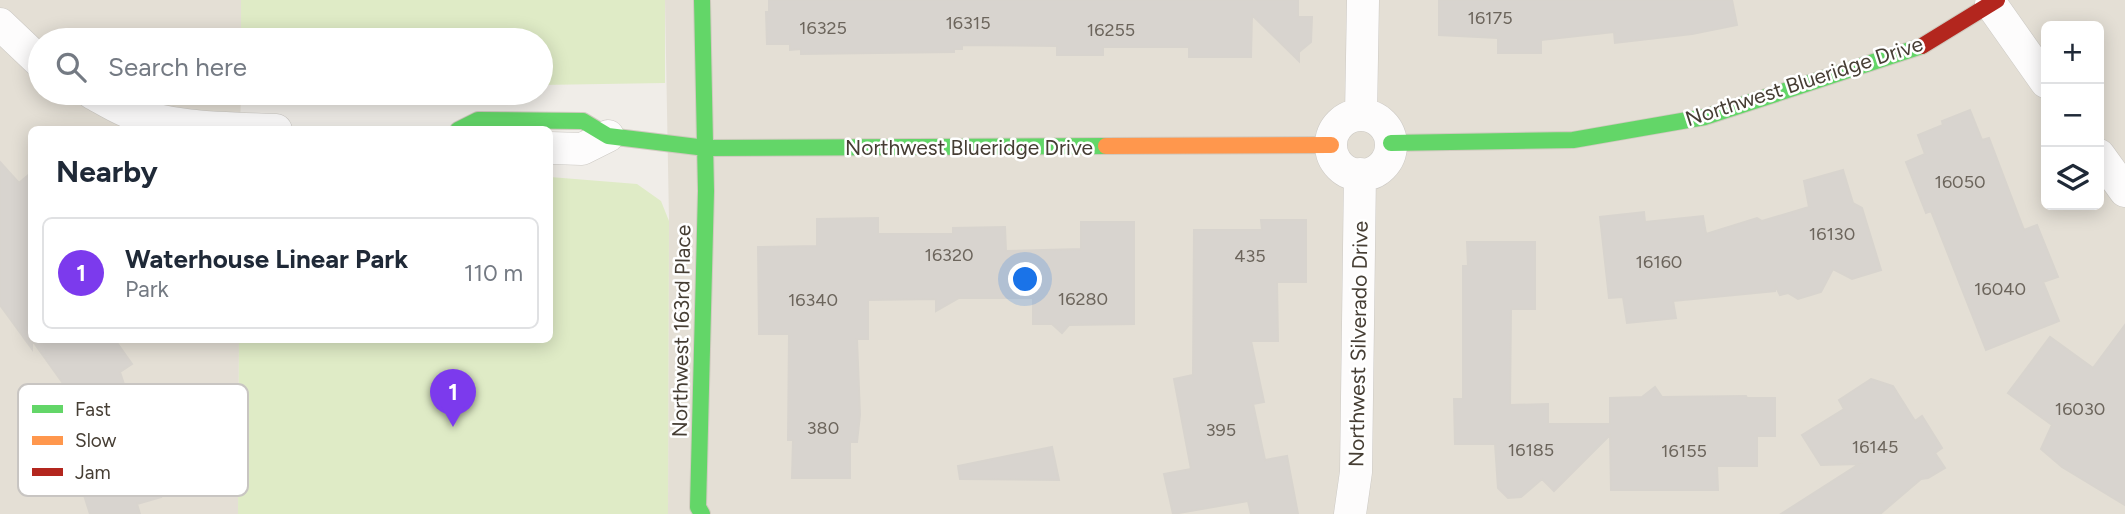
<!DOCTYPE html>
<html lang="en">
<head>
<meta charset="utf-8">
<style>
	body { margin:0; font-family:Figtree,sans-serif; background:#f6f6f7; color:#1f2937 }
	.controls { position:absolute; right:21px; top:21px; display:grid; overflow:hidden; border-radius:10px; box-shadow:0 4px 18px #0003 }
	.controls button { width:63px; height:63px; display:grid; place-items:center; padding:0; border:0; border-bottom:2px solid #e0e1e3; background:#fff; color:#1f2937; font:35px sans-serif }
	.you { position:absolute; left:1026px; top:280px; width:24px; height:24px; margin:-18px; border:5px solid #fff; border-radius:50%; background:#1a73e8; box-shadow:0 0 0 10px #1a73e833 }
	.badge { display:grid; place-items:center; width:46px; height:46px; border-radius:50%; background:#7c3aed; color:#fff; font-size:23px; font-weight:700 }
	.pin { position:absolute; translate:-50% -58px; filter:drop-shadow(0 2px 4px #0008) }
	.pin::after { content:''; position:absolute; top:37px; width:24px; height:21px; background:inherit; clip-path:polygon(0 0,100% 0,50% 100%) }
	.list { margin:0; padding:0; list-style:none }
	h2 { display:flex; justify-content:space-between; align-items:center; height:91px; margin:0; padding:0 28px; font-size:30px }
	h2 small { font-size:23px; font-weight:400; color:#747a83 }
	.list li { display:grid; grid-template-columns:46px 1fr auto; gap:21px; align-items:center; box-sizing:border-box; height:112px; margin:0 14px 14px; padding:0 14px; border:2px solid #e0e1e3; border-radius:10px }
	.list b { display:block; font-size:26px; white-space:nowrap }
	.list p { margin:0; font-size:23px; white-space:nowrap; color:#747a83 }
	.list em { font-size:23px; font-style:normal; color:#747a83 }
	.icon { flex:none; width:38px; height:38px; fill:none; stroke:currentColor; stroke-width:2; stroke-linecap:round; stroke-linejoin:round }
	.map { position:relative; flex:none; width:2125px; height:514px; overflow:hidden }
	.search { position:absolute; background:#fff; box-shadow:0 4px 18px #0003; left:28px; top:28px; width:525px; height:77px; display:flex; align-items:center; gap:18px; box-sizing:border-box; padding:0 24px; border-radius:38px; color:#747a83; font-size:26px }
	.panel { position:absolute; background:#fff; box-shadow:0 4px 18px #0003; left:28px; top:126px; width:525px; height:217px; border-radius:10px }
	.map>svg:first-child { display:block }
</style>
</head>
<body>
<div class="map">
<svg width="2125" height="514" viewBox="0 0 2125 514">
	<rect width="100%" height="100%" fill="#f0ede8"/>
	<!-- residential -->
	<path fill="#e4dfd5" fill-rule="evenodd" d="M 0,0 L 241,0 L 241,40 L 40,40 L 40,93 L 241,93 L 240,129 L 32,130 L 32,340 L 239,340 L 238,514 L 0,514 Z
		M 665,0 L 2125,0 L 2125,514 L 668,514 L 669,221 ZM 2046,26 L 2099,26 L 2099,205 L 2046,205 Z"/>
	<!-- green -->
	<path fill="#dfebc6" d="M 241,0 L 665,0 L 665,83 L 541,85 L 541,40 L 241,40 Z
		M 550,177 L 637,184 L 661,201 L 669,221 L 668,514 L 238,514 L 239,340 L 550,340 Z"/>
	<!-- building -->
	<path fill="#d8d4cf" stroke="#d8d4ce" stroke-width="2" d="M 769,0 L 1298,0 L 1298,17 L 1312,17 L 1311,42 L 1299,52 L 1299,61 L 1252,15 L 1251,57 L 1189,57 L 1189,47 L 1103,47 L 1103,55 L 1057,55 L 1057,46 L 962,45 L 962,49 L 954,49 L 954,52 L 801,54 L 801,49 L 790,50 L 790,44 L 767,44 L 766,12 L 769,12 Z
		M 1439,0 L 1732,0 L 1737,25 L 1692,34 L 1615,43 L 1614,32 L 1541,40 L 1541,53 L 1498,53 L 1498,38 L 1439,35 Z
		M 1970,110 L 1982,140 L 1989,138 L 2024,230 L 2037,225 L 2058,277 L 2043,282 L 2059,321 L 1986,350 L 1931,211 L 1926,213 L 1906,162 L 1925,154 L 1918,135 L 1943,125 L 1942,121 Z
		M 0,162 L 19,183 L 32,172 L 32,349 L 0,305 Z
		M 1843,170 L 1853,203 L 1862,208 L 1881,270 L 1852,279 L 1833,269 L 1821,292 L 1798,299 L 1788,293 L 1780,295 L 1775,285 L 1775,291 L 1673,301 L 1676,318 L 1627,323 L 1623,297 L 1609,298 L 1600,217 L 1644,212 L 1645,222 L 1703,216 L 1706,234 L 1757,218 L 1762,221 L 1809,207 L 1804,181 Z
		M 878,218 L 878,234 L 953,234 L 953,228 L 1005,227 L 1006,251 L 1081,249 L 1081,222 L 1134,222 L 1134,324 L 1069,325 L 1062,333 L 1052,324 L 1033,324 L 1033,298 L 959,298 L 936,311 L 936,299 L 868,300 L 868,339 L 857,339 L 860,415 L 857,442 L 850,442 L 850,478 L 792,478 L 793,440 L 788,440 L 789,334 L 759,334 L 758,247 L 817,246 L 817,219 Z
		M 1261,220 L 1306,220 L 1306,282 L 1277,282 L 1278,341 L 1251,341 L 1264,402 L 1253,404 L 1265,460 L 1287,456 L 1298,514 L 1251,514 L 1248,501 L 1173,514 L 1164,474 L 1191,469 L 1174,379 L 1193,375 L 1194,230 L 1262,230 Z
		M 1467,242 L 1535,242 L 1535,309 L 1511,309 L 1510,405 L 1548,404 L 1548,424 L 1610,424 L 1610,398 L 1642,397 L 1655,387 L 1662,397 L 1746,396 L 1747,398 L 1775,398 L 1775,436 L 1757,436 L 1757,466 L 1717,466 L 1718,490 L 1611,490 L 1610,435 L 1554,491 L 1542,479 L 1521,497 L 1508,498 L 1498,488 L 1495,444 L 1455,444 L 1454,399 L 1463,399 L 1463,266 L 1468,266 Z
		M 2125,325 L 2125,505 L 2062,467 L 2041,449 L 2052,425 L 2008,393 L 2050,337 L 2093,368 Z
		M 32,340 L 115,340 L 132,364 L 120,372 L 161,497 L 137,504 L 140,514 L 90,514 L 82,489 L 78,484 L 73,471 L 77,465 L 68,440 L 82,410 Z
		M 1871,379 L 1893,386 L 1915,421 L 1922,416 L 1942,448 L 1935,453 L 1945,468 L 1928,478 L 1921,479 L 1880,514 L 1781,514 L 1859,464 L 1821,465 L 1802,435 L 1844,409 L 1839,400 Z
		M 1052,447 L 1059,480 L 960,479 L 958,466 Z"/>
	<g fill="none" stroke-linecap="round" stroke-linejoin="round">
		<!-- street casing -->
		<g stroke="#ccc9c4" stroke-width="33">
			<path id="street" d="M 1991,4 L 2046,82
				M 0,24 L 40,62
				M 92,93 C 103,99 114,106 126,111 C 173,129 226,128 276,130
				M 1361,115 L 1363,0
				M1331 145a30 30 0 1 1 60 0a30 30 0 1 1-60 0Z
				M 550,148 L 582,149 L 608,136
				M 2099,155 L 2125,191
				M 1350,514 L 1356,472 L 1360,174"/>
		</g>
		<!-- fast casing -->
		<g stroke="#d0cabf" stroke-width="18">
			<path id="fast" d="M 702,0 L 706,191 L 698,507 L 702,514
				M 458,130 L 478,120 L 583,121 L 608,136 L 706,148 L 1106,146
				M 1391,143 L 1573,140 L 1705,117 L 1922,46"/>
		</g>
		<!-- slow casing -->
		<g stroke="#d0cabf" stroke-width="18">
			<path id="slow" d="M 1106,146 L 1331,145"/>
		</g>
		<!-- jam casing -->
		<g stroke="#d0cabf" stroke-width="18">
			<path id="jam" d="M 1922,46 L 1997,0"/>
		</g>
		<!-- street -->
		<use href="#street" stroke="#fdfcfc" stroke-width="32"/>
		<!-- fast -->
		<use href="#fast" stroke="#63d668" stroke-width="16"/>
		<!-- slow -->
		<use href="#slow" stroke="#ff974d" stroke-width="16"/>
		<!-- jam -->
		<use href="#jam" stroke="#b3261e" stroke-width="16"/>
	</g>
	<g text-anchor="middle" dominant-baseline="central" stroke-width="5" stroke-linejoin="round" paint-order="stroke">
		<!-- number labels -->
		<g font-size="18" fill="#6c655c">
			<text x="1490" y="18">16175</text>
			<text x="968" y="23">16315</text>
			<text x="823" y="28">16325</text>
			<text x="1111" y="30">16255</text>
			<text x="1960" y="182">16050</text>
			<text x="1832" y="234">16130</text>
			<text x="949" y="255">16320</text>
			<text x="1250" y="256">435</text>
			<text x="1659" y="262">16160</text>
			<text x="2000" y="289">16040</text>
			<text x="1083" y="299">16280</text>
			<text x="813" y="300">16340</text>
			<text x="2080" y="409">16030</text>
			<text x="823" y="428">380</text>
			<text x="1221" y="430">395</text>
			<text x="1875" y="447">16145</text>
			<text x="1531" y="450">16185</text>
			<text x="1684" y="451">16155</text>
		</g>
		<!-- street labels -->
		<g font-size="21" fill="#463e34" stroke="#fff">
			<text transform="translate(1804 81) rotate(-18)">Northwest Blueridge Drive</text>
			<text x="969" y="147">Northwest Blueridge Drive</text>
			<text transform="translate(681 331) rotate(-89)">Northwest 163rd Place</text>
			<text transform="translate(1358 344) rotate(-89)">Northwest Silverado Drive</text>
		</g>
	</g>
	<!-- legend -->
	<rect x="18" y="384" width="230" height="112" rx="10" fill="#fff" stroke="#c8c5c2" stroke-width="2"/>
	<rect x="32" y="405" width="31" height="8" fill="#63d668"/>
	<rect x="32" y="436" width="31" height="9" fill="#ff974d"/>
	<rect x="32" y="468" width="31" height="8" fill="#b3261e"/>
	<g font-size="19" fill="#463e34">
		<text x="75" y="416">Fast</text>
		<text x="75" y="447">Slow</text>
		<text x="75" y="479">Jam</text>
	</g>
</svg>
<div class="controls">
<button>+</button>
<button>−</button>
<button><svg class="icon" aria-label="layers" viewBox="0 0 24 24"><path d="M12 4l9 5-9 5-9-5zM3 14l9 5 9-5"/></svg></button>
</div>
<div class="you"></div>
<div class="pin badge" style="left:453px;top:427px">1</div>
<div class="search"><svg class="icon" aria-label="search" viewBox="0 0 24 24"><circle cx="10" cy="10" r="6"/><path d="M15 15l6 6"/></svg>Search here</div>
<section class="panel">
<h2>Nearby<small></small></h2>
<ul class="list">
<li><span class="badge">1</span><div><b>Waterhouse Linear Park</b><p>Park</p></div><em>110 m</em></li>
</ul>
</section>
</div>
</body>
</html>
